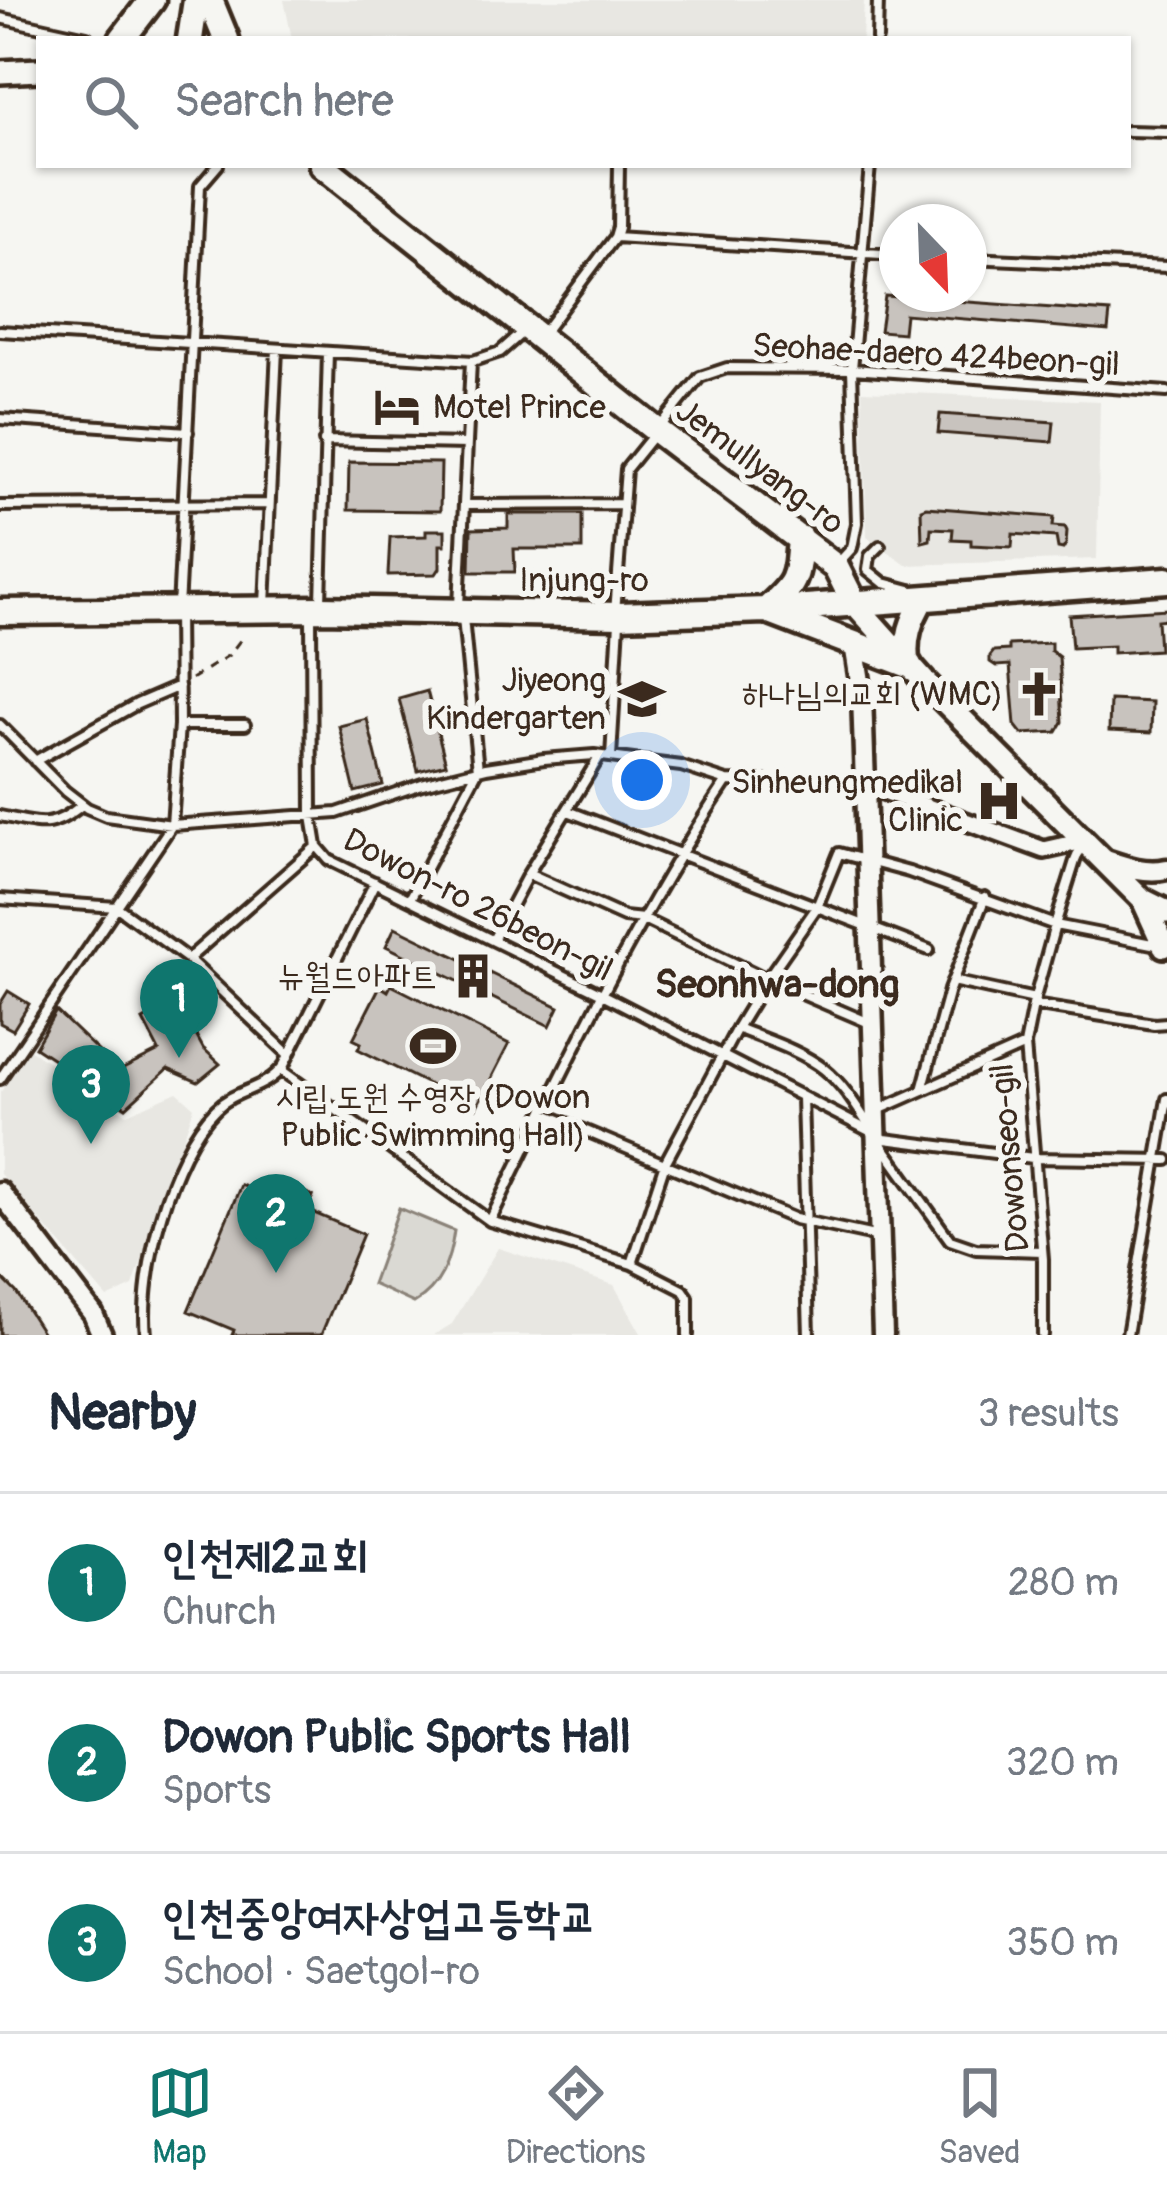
<!DOCTYPE html>
<html lang="en">
<head>
<meta charset="utf-8">
<style>
	body { margin:0; font-family:Pangolin,"Poor Story",sans-serif; background:#f2f2f3; color:#1f2937 }
	.compass { position:absolute; left:879px; top:204px; width:108px; height:108px; border-radius:50%; background:#fff; box-shadow:0 3px 9px #0004; rotate:157deg }
	.you { position:absolute; left:642px; top:780px; width:42px; height:42px; margin:-30px; border:9px solid #fff; border-radius:50%; background:#1a73e8; box-shadow:0 0 0 18px #1a73e833 }
	.badge { display:grid; place-items:center; width:78px; height:78px; border-radius:50%; background:#0f766e; color:#fff; font-size:39px; font-weight:700 }
	.pin { position:absolute; translate:-50% -99px; filter:drop-shadow(0 3px 6px #0008) }
	.pin::after { content:''; position:absolute; top:63px; width:42px; height:36px; background:inherit; clip-path:polygon(0 0,100% 0,50% 100%) }
	.list { margin:0; padding:0; list-style:none }
	h2 { display:flex; justify-content:space-between; align-items:center; height:156px; margin:0; padding:0 48px; font-size:51px }
	h2 small { font-size:39px; font-weight:400; color:#747a83 }
	.list li { display:grid; grid-template-columns:78px 1fr auto; gap:36px; align-items:center; box-sizing:border-box; height:180px; padding:0 48px; border-top:3px solid #e0e1e3 }
	.list b { display:block; font-size:45px; white-space:nowrap }
	.list p { margin:0; font-size:39px; white-space:nowrap; color:#747a83 }
	.list em { font-size:39px; font-style:normal; color:#747a83 }
	.icon { flex:none; width:66px; height:66px; fill:none; stroke:currentColor; stroke-width:2; stroke-linecap:round; stroke-linejoin:round }
	.map { position:relative; flex:none; width:1167px; height:1335px; overflow:hidden }
	.search { position:absolute; background:#fff; box-shadow:0 3px 9px #0004; left:36px; right:36px; top:36px; height:132px; display:flex; align-items:center; gap:30px; box-sizing:border-box; padding:0 42px; border-radius:0px; color:#747a83; font-size:45px }
	.sheet { height:696px; background:#fff }
	nav { display:flex; justify-content:space-around; align-items:center; box-sizing:border-box; height:168px; border-top:3px solid #e0e1e3; background:#fff; font-size:33px; color:#747a83 }
	nav a { display:grid; justify-items:center; gap:6px }
	nav .on { color:#0f766e }
	.map>svg:first-child { display:block }
</style>
</head>
<body>
<div class="map">
<svg width="1167" height="1335" viewBox="0 0 1167 1335">
	<rect width="100%" height="100%" fill="#f6f6f2"/>
	<filter id="ink" filterUnits="userSpaceOnUse"><feTurbulence type="fractalNoise" baseFrequency=".00833" numOctaves="2"/><feDisplacementMap in="SourceGraphic" scale="24" xChannelSelector="R" yChannelSelector="G"/><feConvolveMatrix kernelMatrix="1 2 1 2 8 2 1 2 1" color-interpolation-filters="sRGB"/></filter>
	<g filter="url(#ink)">
		<!-- built -->
		<path fill="#e8e7e2" d="M 284,0 L 864,0 L 862,39 L 292,39 Z
			M 862,391 L 1100,401 L 1097,559 L 906,565 L 867,537 Z
			M 29,1049 L 127,1114 L 177,1092 L 194,1107 L 133,1286 L 107,1298 L 0,1174 L 0,1093 Z
			M 498,1248 L 614,1285 L 642,1335 L 434,1335 L 452,1324 Z"/>
		<!-- green -->
		<path fill="#dad9d3" stroke="#8a8278" stroke-width="3" d="M 399,1208 L 454,1231 C 450,1260 441,1288 414,1303 L 372,1284 Z"/>
		<!-- building -->
		<path fill="#c8c3be" stroke="#3b2a1e" stroke-width="3" d="M 885,296 L 1110,312 L 1108,331 L 905,314 L 903,333 L 880,331 Z
			M 940,414 L 1054,422 L 1052,442 L 938,433 Z
			M 349,462 L 441,463 L 440,511 L 348,510 Z
			M 926,507 L 1054,517 L 1053,526 L 1065,527 L 1067,531 L 1066,544 L 1063,549 L 1058,548 L 1056,537 L 1013,534 L 1012,547 L 971,545 L 971,540 L 952,539 L 953,529 L 931,528 L 930,540 L 922,542 L 921,509 Z
			M 508,514 L 582,514 L 582,549 L 514,549 L 515,572 L 470,572 L 471,529 L 508,528 Z
			M 426,530 L 445,530 L 445,545 L 440,545 L 440,568 L 436,574 L 388,575 L 390,537 L 426,536 Z
			M 1167,609 L 1167,619 L 1157,620 L 1159,650 L 1113,653 L 1113,646 L 1072,648 L 1069,615 Z
			M 1051,643 L 1051,651 L 1059,657 L 1063,722 L 1057,732 L 1022,734 L 1015,725 L 1010,665 L 996,666 L 990,662 L 990,656 L 994,651 L 1009,650 L 1009,645 Z
			M 427,691 L 446,764 L 418,771 L 399,699 Z
			M 1110,700 L 1152,702 L 1151,733 L 1109,731 Z
			M 367,719 L 383,785 L 355,792 L 339,726 Z
			M 395,927 L 559,1007 L 550,1026 L 386,946 Z
			M 391,985 L 509,1044 L 476,1108 L 358,1049 L 361,1043 L 353,1039 L 380,986 L 388,991 Z
			M 8,991 L 29,1004 L 13,1030 L 0,1023 L 0,1004 Z
			M 177,1000 L 203,1048 L 220,1064 L 198,1082 L 168,1069 L 126,1107 L 35,1047 L 56,1011 L 119,1071 L 159,1051 L 143,1020 Z
			M 241,1185 L 295,1207 L 302,1191 L 313,1196 L 307,1210 L 363,1234 L 321,1335 L 232,1335 L 234,1330 L 188,1311 Z
			M 0,1276 L 16,1292 L 44,1335 L 0,1335 Z"/>
		<g fill="none" stroke-linecap="round" stroke-linejoin="round">
			<!-- service casing -->
			<g stroke="#3b2a1e" stroke-width="16">
				<path id="service" d="M 0,18 L 87,37 L 87,39
					M 877,39 L 878,0
					M 1128,131 L 1167,132
					M 615,237 L 618,227 L 619,165
					M 969,258 L 1167,267
					M 0,331 L 473,361 L 500,352 L 526,329
					M 544,332 L 615,237 L 897,255
					M 0,419 L 188,432
					M 324,441 L 467,444
					M 464,505 L 622,504
					M 0,506 L 269,504
					M 880,546 L 870,556 L 868,570 L 884,583 L 910,590
					M 840,561 L 852,548 L 857,523 L 852,369 L 870,165
					M 321,602 L 328,352
					M 265,605 L 277,349
					M 459,606 L 471,361
					M 615,613 L 626,469 L 700,377 L 727,368 L 852,369 L 1167,392
					M 311,614 L 312,816 L 317,846
					M 0,725 L 65,791 L 87,808 L 106,816 L 172,825 L 337,813 L 422,784 L 486,768 L 544,759 L 594,755 L 681,766 L 727,781 L 863,784
					M 180,725 L 245,725
					M 611,757 L 619,622
					M 35,761 L 137,704 L 179,686
					M 568,811 L 929,950
					M 0,816 C 39,823 49,832 82,805
					M 317,846 L 329,860 L 600,993 L 885,1139 L 1033,1158 L 1167,1160
					M 528,874 L 624,917 L 643,919 L 767,979 L 872,1024
					M 0,899 L 117,907 L 188,959 L 289,1055
					M 410,899 L 478,770 L 463,618
					M 493,940 L 528,874 L 600,756
					M 188,959 L 317,846
					M 952,981 L 1035,999
					M 1033,1005 L 1154,1024 L 1167,1023
					M 737,1028 C 766,1040 800,1050 824,1069 C 844,1085 858,1109 872,1130
					M 281,1070 L 490,1221 L 632,1264 L 683,1290 L 688,1297 L 688,1335
					M 0,1079 L 172,825 L 179,725 L 178,609 L 200,186 L 218,165
					M 922,1090 L 949,990 L 985,897
					M 802,1098 L 809,1335
					M 878,1110 L 1025,1045
					M 543,1113 L 795,1219 L 879,1237
					M 883,1147 L 950,1240 L 976,1249 L 1042,1251
					M 490,1221 C 563,1071 634,920 727,781
					M 632,1264 L 665,1163 L 737,1028 L 767,979 L 817,907 L 839,853 L 909,872 L 1055,925 L 1157,945
					M 146,1335 C 139,1273 170,1154 216,1109 C 237,1088 265,1091 284,1065 L 375,882
					M 1043,1335 L 1043,1259 L 1025,1045 L 1033,1005 L 1055,925 L 1075,861 L 1083,842
					M 1127,1335 L 1167,1099"/>
			</g>
			<!-- minor casing -->
			<g stroke="#3b2a1e" stroke-width="24">
				<path id="minor" d="M 865,784 L 1044,850 L 1084,841"/>
			</g>
			<!-- tertiary casing -->
			<g stroke="#3b2a1e" stroke-width="27">
				<path id="tertiary" d="M 854,644 L 862,694 L 883,1335
					M 1103,859 C 1124,866 1145,874 1167,869
					M 0,1192 L 93,1314 L 102,1335"/>
			</g>
			<!-- secondary casing -->
			<g stroke="#3b2a1e" stroke-width="30">
				<path id="secondary" d="M 0,72 L 39,70
					M 854,603 L 924,681 L 1143,900 L 1167,912
					M 908,664 C 904,638 911,620 924,598
					M 1143,900 L 1164,946"/>
			</g>
			<!-- primary casing -->
			<g stroke="#3b2a1e" stroke-width="33">
				<path id="primary" d="M 210,0 L 226,39
					M 122,39 L 152,0
					M 190,39 L 196,0
					M 322,165 L 656,430 L 836,567 L 854,603
					M 766,610 C 797,583 797,579 800,538
					M 0,612 L 321,609 L 619,615 L 766,610 L 1167,580
					M 773,613 L 909,665"/>
			</g>
			<!-- path -->
			<path stroke="#3b2a1e" stroke-width="3" stroke-dasharray="9 9" stroke-linecap="butt" d="M 191,679 L 229,655 L 241,639"/>
			<!-- service -->
			<use href="#service" stroke="#f6f6f2" stroke-width="8"/>
			<!-- minor -->
			<use href="#minor" stroke="#f6f6f2" stroke-width="15"/>
			<!-- tertiary -->
			<use href="#tertiary" stroke="#f6f6f2" stroke-width="18"/>
			<!-- secondary -->
			<use href="#secondary" stroke="#f6f6f2" stroke-width="21"/>
			<!-- primary -->
			<use href="#primary" stroke="#f6f6f2" stroke-width="24"/>
		</g>
	</g>
	<!-- icons -->
	<defs>
		<g id="hotel-bare" transform="scale(3.6)"><path d="M-6-4.5h1.5V1H6V5H4.5V3h-9V5H-6ZM-4 0a1.8 1.8 0 1 1 3.6 0ZM.5 0V-2.5h3Q6-2.5 6 0Z" fill="#3b2a1e" stroke="#f6f6f2" stroke-width="2.5" paint-order="stroke"/></g>
		<g id="church-bare" transform="scale(3.6)"><path d="M-1.2-6h2.4v3.5h3.3v2.4h-3.3V6h-2.4V-.1h-3.3v-2.4h3.3Z" fill="#3b2a1e" stroke="#f6f6f2" stroke-width="2.5" paint-order="stroke"/></g>
		<g id="school-bare" transform="scale(3.6)"><path d="M0-5L7-2L0 1L-7-2ZM-4 1L0 2.5L4 1V4Q0 6-4 4Z" fill="#3b2a1e" stroke="#f6f6f2" stroke-width="2.5" paint-order="stroke"/></g>
		<g id="hospital-bare" transform="scale(3.6)"><path d="M-5-5h3v3.5h4V-5h3V5h-3V1.5h-4V5h-3Z" fill="#3b2a1e" stroke="#f6f6f2" stroke-width="2.5" paint-order="stroke"/></g>
		<g id="building-bare" transform="scale(3.6)"><path d="M-4-6H4V6H1V3H-1V6H-4ZM-2.5-4.3h1.7v1.8h-1.7ZM.8-4.3h1.7v1.8H.8ZM-2.5-1h1.7V.8h-1.7ZM.8-1h1.7V.8H.8Z" fill="#3b2a1e" stroke="#f6f6f2" stroke-width="2.5" paint-order="stroke"/></g>
		<g id="stadium-bare" transform="scale(3.6)"><path d="M0-5a6.5 5 0 1 0 0 10a6.5 5 0 1 0 0-10ZM-3.5-1.8h7v3.6h-7Z" fill="#3b2a1e" stroke="#f6f6f2" stroke-width="2.5" paint-order="stroke"/></g>
	</defs>
	<g fill-rule="evenodd">
		<use href="#hotel-bare" x="397" y="407"/>
		<use href="#church-bare" x="1039" y="694"/>
		<use href="#school-bare" x="642" y="699"/>
		<use href="#hospital-bare" x="999" y="801"/>
		<use href="#building-bare" x="473" y="976"/>
		<use href="#stadium-bare" x="433" y="1046"/>
	</g>
	<g text-anchor="middle" dominant-baseline="central" stroke-width="12" stroke-linejoin="round" paint-order="stroke">
		<!-- street labels -->
		<g font-size="33" fill="#3b2a1e" stroke="#f6f6f2">
			<text transform="translate(936 355) rotate(3)">Seohae-daero 424beon-gil</text>
			<text transform="translate(760 467) rotate(37)">Jemullyang-ro</text>
			<text x="584" y="580">Injung-ro</text>
			<text transform="translate(478 905) rotate(27)">Dowon-ro 26beon-gil</text>
			<text transform="translate(1010 1158) rotate(-95)">Dowonseo-gil</text>
		</g>
		<!-- poi labels -->
		<g font-size="33" fill="#3b2a1e" stroke="#f6f6f2" text-anchor="end">
			<text x="433" y="407" text-anchor="start">Motel Prince</text>
			<text x="606" y="680">Jiyeong<tspan x="606" dy="38">Kindergarten</tspan></text>
			<text x="1003" y="694">하나님의교회 (WMC)</text>
			<text x="963" y="782">Sinheungmedikal<tspan x="963" dy="38">Clinic</tspan></text>
			<text x="437" y="976">뉴월드아파트</text>
			<text x="433" y="1097" text-anchor="middle">시립 도원 수영장 (Dowon<tspan x="433" dy="38">Public Swimming Hall)</tspan></text>
		</g>
		<!-- quarter labels -->
		<g font-size="39" font-weight="bold" fill="#3b2a1e" stroke="#f6f6f2">
			<text x="777" y="984">Seonhwa-dong</text>
		</g>
	</g>
</svg>
<svg class="compass" viewBox="-18 -18 36 36"><path d="M0-13l5 13h-10z" fill="#e53935"/><path d="M0 13l5-13h-10z" fill="#747a83"/></svg>
<div class="you"></div>
<div class="pin badge" style="left:179px;top:1058px">1</div>
<div class="pin badge" style="left:276px;top:1273px">2</div>
<div class="pin badge" style="left:91px;top:1144px">3</div>
<div class="search"><svg class="icon" aria-label="search" viewBox="0 0 24 24"><circle cx="10" cy="10" r="6"/><path d="M15 15l6 6"/></svg>Search here</div>
</div>
<section class="sheet">
<h2>Nearby<small>3 results</small></h2>
<ul class="list">
<li><span class="badge">1</span><div><b>인천제2교회</b><p>Church</p></div><em>280 m</em></li>
<li><span class="badge">2</span><div><b>Dowon Public Sports Hall</b><p>Sports</p></div><em>320 m</em></li>
<li><span class="badge">3</span><div><b>인천중앙여자상업고등학교</b><p>School · Saetgol-ro</p></div><em>350 m</em></li>
</ul>
</section>
<nav>
<a class="on"><svg class="icon" aria-label="map" viewBox="0 0 24 24"><path d="M3 6l6-2 6 2 6-2v14l-6 2-6-2-6 2zM9 4v14M15 6v14"/></svg>Map</a>
<a><svg class="icon" aria-label="directions" viewBox="0 0 24 24"><path d="M12 3l9 9-9 9-9-9zM9 14v-3h6M13 9l2 2-2 2"/></svg>Directions</a>
<a><svg class="icon" aria-label="saved" viewBox="0 0 24 24"><path d="M7 4h10v16l-5-4-5 4z"/></svg>Saved</a>
</nav>
</body>
</html>
